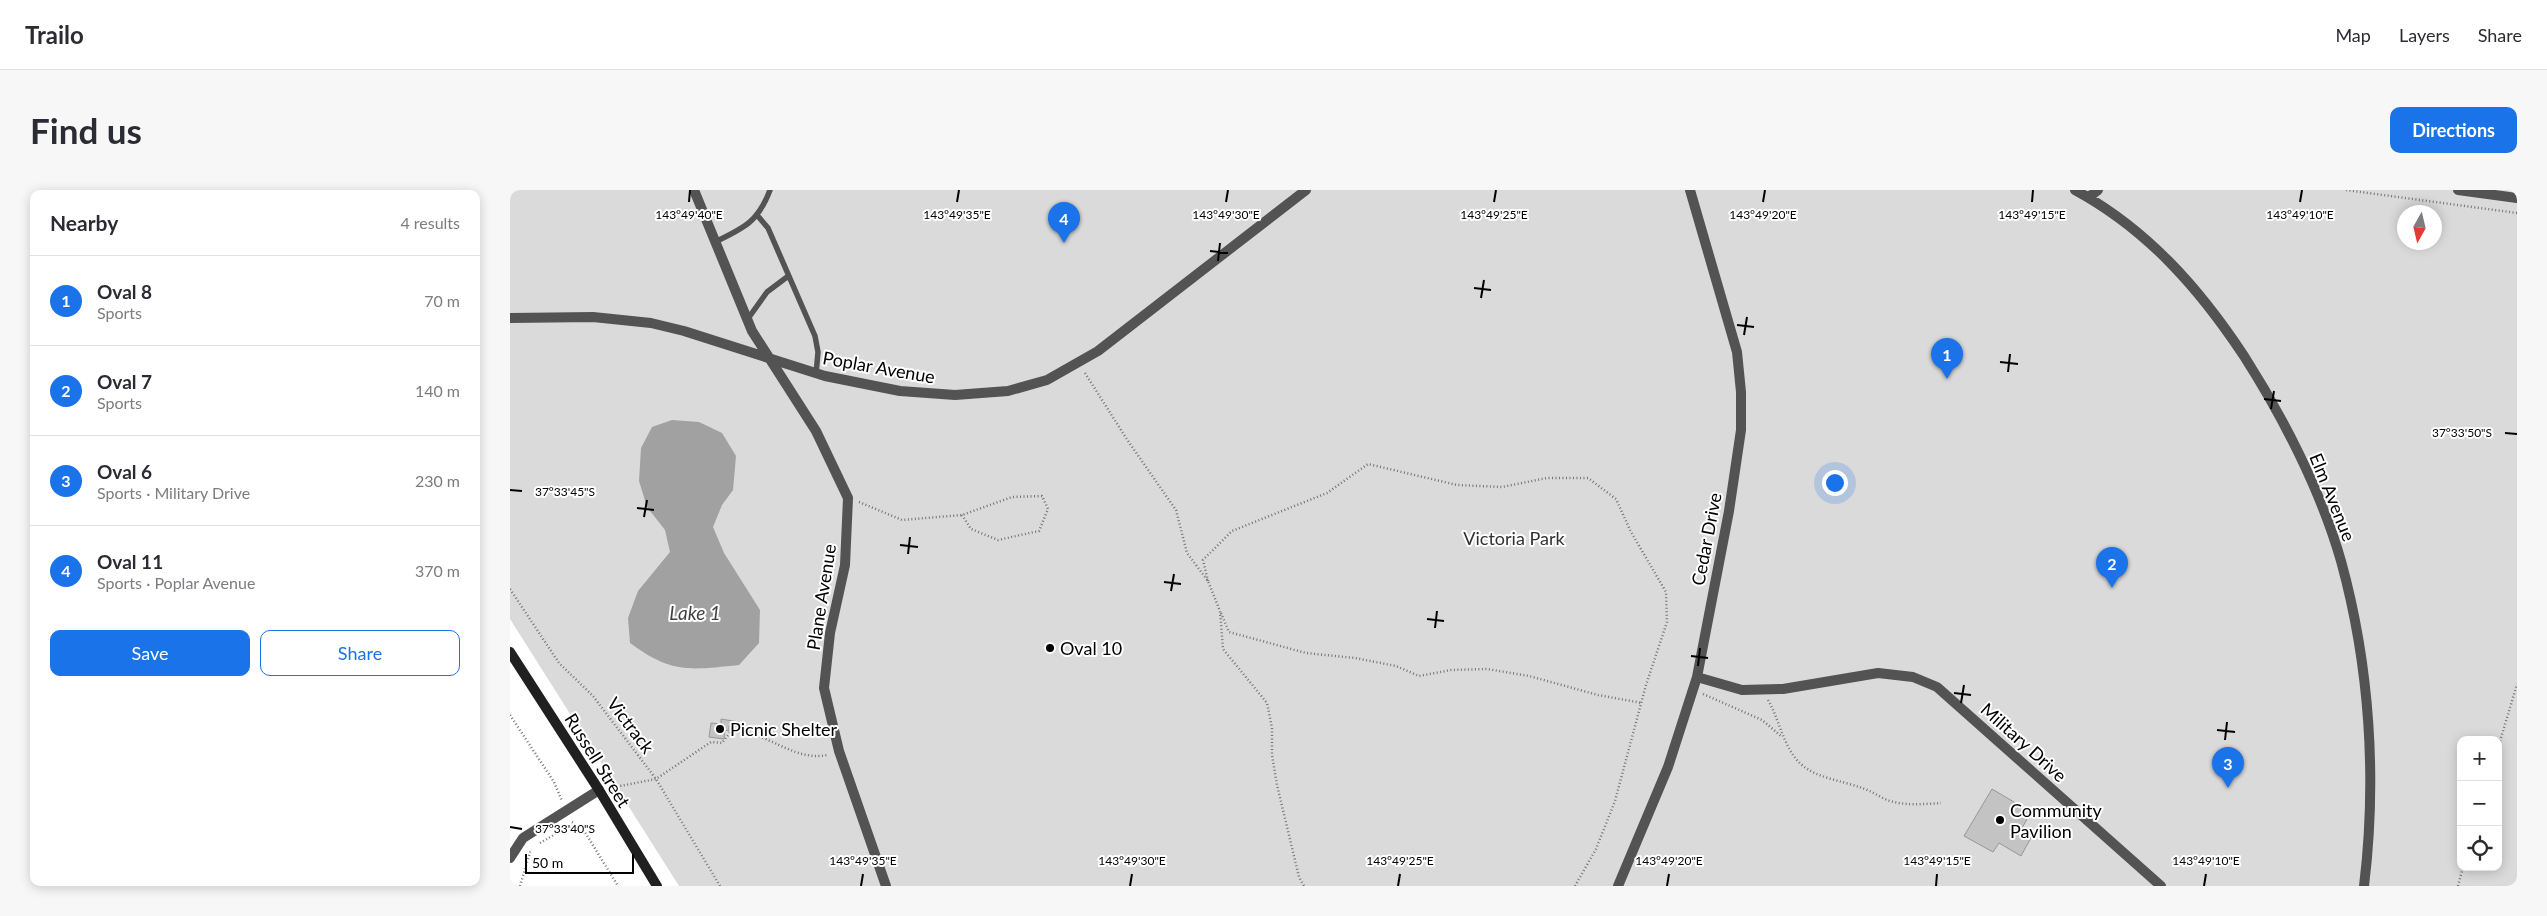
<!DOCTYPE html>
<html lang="en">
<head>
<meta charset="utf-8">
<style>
	body { margin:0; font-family:Lato,sans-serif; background:#f7f7f7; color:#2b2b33 }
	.controls { position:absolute; right:15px; bottom:15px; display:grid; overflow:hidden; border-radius:10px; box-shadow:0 2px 12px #0003 }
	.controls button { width:45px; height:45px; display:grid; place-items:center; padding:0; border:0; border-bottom:1px solid #e1e1e2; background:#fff; color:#2b2b33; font:25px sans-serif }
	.compass { position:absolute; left:1887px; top:15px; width:45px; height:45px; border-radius:50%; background:#fff; box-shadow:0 2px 12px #0003; rotate:188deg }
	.scale { position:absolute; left:15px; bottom:12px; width:109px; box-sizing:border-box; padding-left:5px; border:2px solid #000; border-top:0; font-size:14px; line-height:18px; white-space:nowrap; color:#000; -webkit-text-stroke:4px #fff; paint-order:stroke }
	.you { position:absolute; left:1324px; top:292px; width:18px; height:18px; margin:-12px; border:4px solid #fff; border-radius:50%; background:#1a73e8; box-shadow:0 0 0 8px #1a73e833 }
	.badge { display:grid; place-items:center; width:32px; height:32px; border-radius:50%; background:#1a73e8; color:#fff; font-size:16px; font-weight:700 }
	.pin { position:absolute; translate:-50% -41px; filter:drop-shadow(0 1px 2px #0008) }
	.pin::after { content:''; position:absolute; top:26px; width:18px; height:15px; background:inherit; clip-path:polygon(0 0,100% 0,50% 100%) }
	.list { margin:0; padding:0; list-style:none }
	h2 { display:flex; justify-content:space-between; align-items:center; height:65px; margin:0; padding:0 20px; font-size:21px }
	h2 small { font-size:16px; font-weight:400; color:#7c7c81 }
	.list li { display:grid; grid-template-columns:32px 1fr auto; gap:15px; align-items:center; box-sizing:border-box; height:90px; padding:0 20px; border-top:1px solid #e1e1e2 }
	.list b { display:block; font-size:19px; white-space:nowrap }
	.list p { margin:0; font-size:16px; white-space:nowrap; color:#7c7c81 }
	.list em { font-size:16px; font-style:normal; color:#7c7c81 }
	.actions { display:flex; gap:10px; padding:15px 20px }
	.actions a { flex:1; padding:11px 0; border:1px solid #1a73e8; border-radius:10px; text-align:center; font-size:18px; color:#1a73e8 }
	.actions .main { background:#1a73e8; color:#fff }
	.icon { flex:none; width:28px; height:28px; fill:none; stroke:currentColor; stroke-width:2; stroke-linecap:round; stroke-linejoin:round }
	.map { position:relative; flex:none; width:2007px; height:696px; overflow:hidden; border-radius:10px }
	header { display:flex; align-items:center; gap:30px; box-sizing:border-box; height:70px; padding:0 25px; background:#fff; border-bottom:1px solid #e1e1e2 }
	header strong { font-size:24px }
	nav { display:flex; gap:28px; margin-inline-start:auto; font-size:18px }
	.intro { display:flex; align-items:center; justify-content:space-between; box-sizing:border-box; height:120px; padding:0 30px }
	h1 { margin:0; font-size:35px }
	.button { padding:12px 22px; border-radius:10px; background:#1a73e8; color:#fff; font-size:18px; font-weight:700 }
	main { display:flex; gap:30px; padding:0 30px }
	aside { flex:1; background:#fff; border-radius:10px; box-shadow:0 2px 12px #0003 }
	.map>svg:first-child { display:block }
</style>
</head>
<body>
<header>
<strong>Trailo</strong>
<nav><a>Map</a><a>Layers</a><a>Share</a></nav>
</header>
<div class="intro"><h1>Find us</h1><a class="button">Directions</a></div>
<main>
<aside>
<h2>Nearby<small>4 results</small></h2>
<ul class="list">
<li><span class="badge">1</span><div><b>Oval 8</b><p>Sports</p></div><em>70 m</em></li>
<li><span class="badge">2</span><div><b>Oval 7</b><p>Sports</p></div><em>140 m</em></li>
<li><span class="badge">3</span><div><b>Oval 6</b><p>Sports · Military Drive</p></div><em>230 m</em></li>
<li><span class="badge">4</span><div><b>Oval 11</b><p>Sports · Poplar Avenue</p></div><em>370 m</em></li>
</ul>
<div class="actions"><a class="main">Save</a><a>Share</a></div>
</aside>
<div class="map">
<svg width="2007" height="696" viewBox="0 0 2007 696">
	<rect width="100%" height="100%" fill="#fff"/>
	<!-- green -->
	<path fill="#dadada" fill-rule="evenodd" d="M 0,0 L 2007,0 L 2007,696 L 169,696 L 0,429 ZM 1894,22 L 1924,22 L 1924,52 L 1894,52 ZM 1951,550 L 1988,550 L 1988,677 L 1951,677 Z"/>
	<!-- water -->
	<path fill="#a1a1a1" d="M 162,230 L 189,232 L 212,243 L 226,266 L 223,300 L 212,315 L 203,337 L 214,363 L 250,420 L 249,453 L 229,475 C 180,480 162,484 120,453 L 118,428 L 128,401 L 160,362 L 155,340 L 137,317 L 129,291 L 131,258 L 142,237 Z"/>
	<!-- building -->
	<path fill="#c3c3c3" stroke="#979797" d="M 211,529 L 229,532 L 228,537 L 219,536 L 219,541 L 215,540 L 214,549 L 199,547 L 201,533 L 211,534 Z
		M 1482,599 L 1521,622 L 1512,638 L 1523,644 L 1511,666 L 1489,653 L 1483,662 L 1454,646 Z"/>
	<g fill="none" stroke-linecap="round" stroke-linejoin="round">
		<!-- path -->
		<path stroke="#757575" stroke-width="2.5" stroke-dasharray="1 2.5" stroke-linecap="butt" d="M 1836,0 L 2007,23
			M 575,183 L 618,251 L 666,320 L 677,363 L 698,391 L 710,421 L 713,459 L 757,513 L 762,538 L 762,565 L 767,595 L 789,687 L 794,696
			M 349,312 L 392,330 L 452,325 L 502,307 L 532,306 L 538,319 L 529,341 L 488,350 L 461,339 L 452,325
			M 698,391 L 693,370 L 722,341 L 817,303 L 858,274 L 947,295 L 992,297 L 1037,288 L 1078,288 L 1106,309 L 1121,342 L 1156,402 L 1157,432 L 1136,495 L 1105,611 L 1086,659 L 1065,696
			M 0,399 L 49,473 L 83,506 L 146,589 L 210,696
			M 711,423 L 719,442 L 796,463 L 845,468 L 886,476 L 909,486 L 941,480 L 977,479 L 1019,486 L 1088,505 L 1132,513
			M 1193,504 L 1252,530 L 1271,546
			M 1258,510 C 1269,529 1272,551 1286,569 C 1301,588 1331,590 1352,598 C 1362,601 1371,608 1380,611 C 1397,616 1414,614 1431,613
			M 0,525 L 44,592 L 52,611
			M 1988,558 L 2007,494
			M 100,598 L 146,589 L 201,552 L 212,553 L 221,541 C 255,539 282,572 317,565
			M 62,632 L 73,639 L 108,696
			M 30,653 L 63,634
			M 10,696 L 21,659
			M 1948,696 L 1953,677"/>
		<!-- lane -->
		<path stroke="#535353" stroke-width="5.5" d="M 247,25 L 258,38 L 305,146 L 308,162 L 306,184
			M 205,52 C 234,38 248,32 260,0
			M 237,130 L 257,102 L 277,87"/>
		<!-- street -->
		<path stroke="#535353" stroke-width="10" d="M 184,0 L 242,141 L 306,241 L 338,308 L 335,375 L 320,443 L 314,498 L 329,561 L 376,696
			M 1565,0 C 1637,39 1689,98 1734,166 C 1773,227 1811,301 1831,371 C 1860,476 1867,589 1854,696
			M 1948,0 L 2007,8
			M 1579,7 L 1588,0
			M 0,128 L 83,127 L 141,133 L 174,141 L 315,186 L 390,201 L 445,205 L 498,201 L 537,190 L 588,161 L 796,0
			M 1187,487 L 1232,500 L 1273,499 L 1368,483 L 1403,487 L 1427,497 L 1651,696
			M 0,668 L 13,648 L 89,600
			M 1108,696 L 1158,577 L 1187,487 L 1219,321 L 1231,240 L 1231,202 L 1227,162 L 1180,0"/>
		<!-- secondary -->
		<path stroke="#202020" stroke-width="10" d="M 0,462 L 89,600 L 147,696"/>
	</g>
	<!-- ticks -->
	<path fill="none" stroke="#000" stroke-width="2" d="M 179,12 L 180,0M 447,12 L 449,0M 716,12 L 718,0M 984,12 L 986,0M 1253,12 L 1255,0M 1522,12 L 1523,0M 1790,12 L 1792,0M 700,61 L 718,63M 708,71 L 710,53M 964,98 L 981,100M 971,108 L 974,90M 1227,135 L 1244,137M 1234,145 L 1237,127M 1490,172 L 1508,174M 1498,182 L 1500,164M 1754,209 L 1771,211M 1761,219 L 1764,201M 1995,243 L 2007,244M 0,300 L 12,301M 127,318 L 144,320M 134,327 L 137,310M 390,355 L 408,357M 398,364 L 400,347M 654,392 L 671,394M 661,401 L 664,384M 917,429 L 934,431M 925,438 L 927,421M 1181,466 L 1198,468M 1188,476 L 1190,458M 1444,503 L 1461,505M 1451,513 L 1454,495M 1707,540 L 1725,542M 1715,550 L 1717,532M 0,637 L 12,639M 351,696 L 353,684M 620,696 L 622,684M 888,696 L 890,684M 1157,696 L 1159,684M 1426,696 L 1427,684M 1694,696 L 1696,684"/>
	<!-- markers -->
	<g fill="#000" stroke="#fff" stroke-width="2">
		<circle cx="540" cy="458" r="5"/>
		<circle cx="210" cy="539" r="5"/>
		<circle cx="1490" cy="630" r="5"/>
	</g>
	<g text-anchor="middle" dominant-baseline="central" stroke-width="4" stroke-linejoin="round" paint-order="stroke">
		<!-- street labels -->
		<g font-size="18" fill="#000" stroke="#fff">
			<text transform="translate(369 177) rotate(10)">Poplar Avenue</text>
			<text transform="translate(1823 307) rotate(68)">Elm Avenue</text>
			<text transform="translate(1196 349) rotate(-79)">Cedar Drive</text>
			<text transform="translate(311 407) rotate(-81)">Plane Avenue</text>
			<text transform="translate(121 535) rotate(53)">Victrack</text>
			<text transform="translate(1514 552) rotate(42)">Military Drive</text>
			<text transform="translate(88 570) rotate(58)">Russell Street</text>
		</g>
		<!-- park labels -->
		<g font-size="18" fill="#313131" stroke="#fff">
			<text x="1004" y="348">Victoria Park</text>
		</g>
		<!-- poi labels -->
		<g font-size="18" fill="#000" stroke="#fff" text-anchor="start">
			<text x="550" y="458">Oval 10</text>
			<text x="220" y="539">Picnic Shelter</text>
			<text x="1500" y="620">Community<tspan x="1500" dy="21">Pavilion</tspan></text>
		</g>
		<!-- water labels -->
		<g font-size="19" font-style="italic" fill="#424242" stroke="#fff">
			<text x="185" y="422">Lake 1</text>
		</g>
	</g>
	<g font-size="12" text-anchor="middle" fill="#000" stroke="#fff" stroke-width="4" stroke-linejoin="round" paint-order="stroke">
		<text x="179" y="29">143°49'40"E</text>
		<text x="447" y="29">143°49'35"E</text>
		<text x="716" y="29">143°49'30"E</text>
		<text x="984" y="29">143°49'25"E</text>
		<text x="1253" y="29">143°49'20"E</text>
		<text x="1522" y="29">143°49'15"E</text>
		<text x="1790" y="29">143°49'10"E</text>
		<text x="1952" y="247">37°33'50"S</text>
		<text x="55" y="306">37°33'45"S</text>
		<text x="55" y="643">37°33'40"S</text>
		<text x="353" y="675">143°49'35"E</text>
		<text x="622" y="675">143°49'30"E</text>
		<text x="890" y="675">143°49'25"E</text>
		<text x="1159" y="675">143°49'20"E</text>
		<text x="1427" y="675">143°49'15"E</text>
		<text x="1696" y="675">143°49'10"E</text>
	</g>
</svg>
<div class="controls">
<button>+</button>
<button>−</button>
<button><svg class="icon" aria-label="locate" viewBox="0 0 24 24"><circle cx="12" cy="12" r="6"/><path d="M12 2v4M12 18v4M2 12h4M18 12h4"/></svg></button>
</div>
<svg class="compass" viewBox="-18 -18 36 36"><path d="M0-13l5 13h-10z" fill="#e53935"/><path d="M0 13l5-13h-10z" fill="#7c7c81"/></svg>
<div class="scale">50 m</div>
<div class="you"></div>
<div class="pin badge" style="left:1437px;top:189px">1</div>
<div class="pin badge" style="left:1602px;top:398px">2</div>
<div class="pin badge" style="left:1718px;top:598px">3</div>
<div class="pin badge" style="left:554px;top:53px">4</div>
</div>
</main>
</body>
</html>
